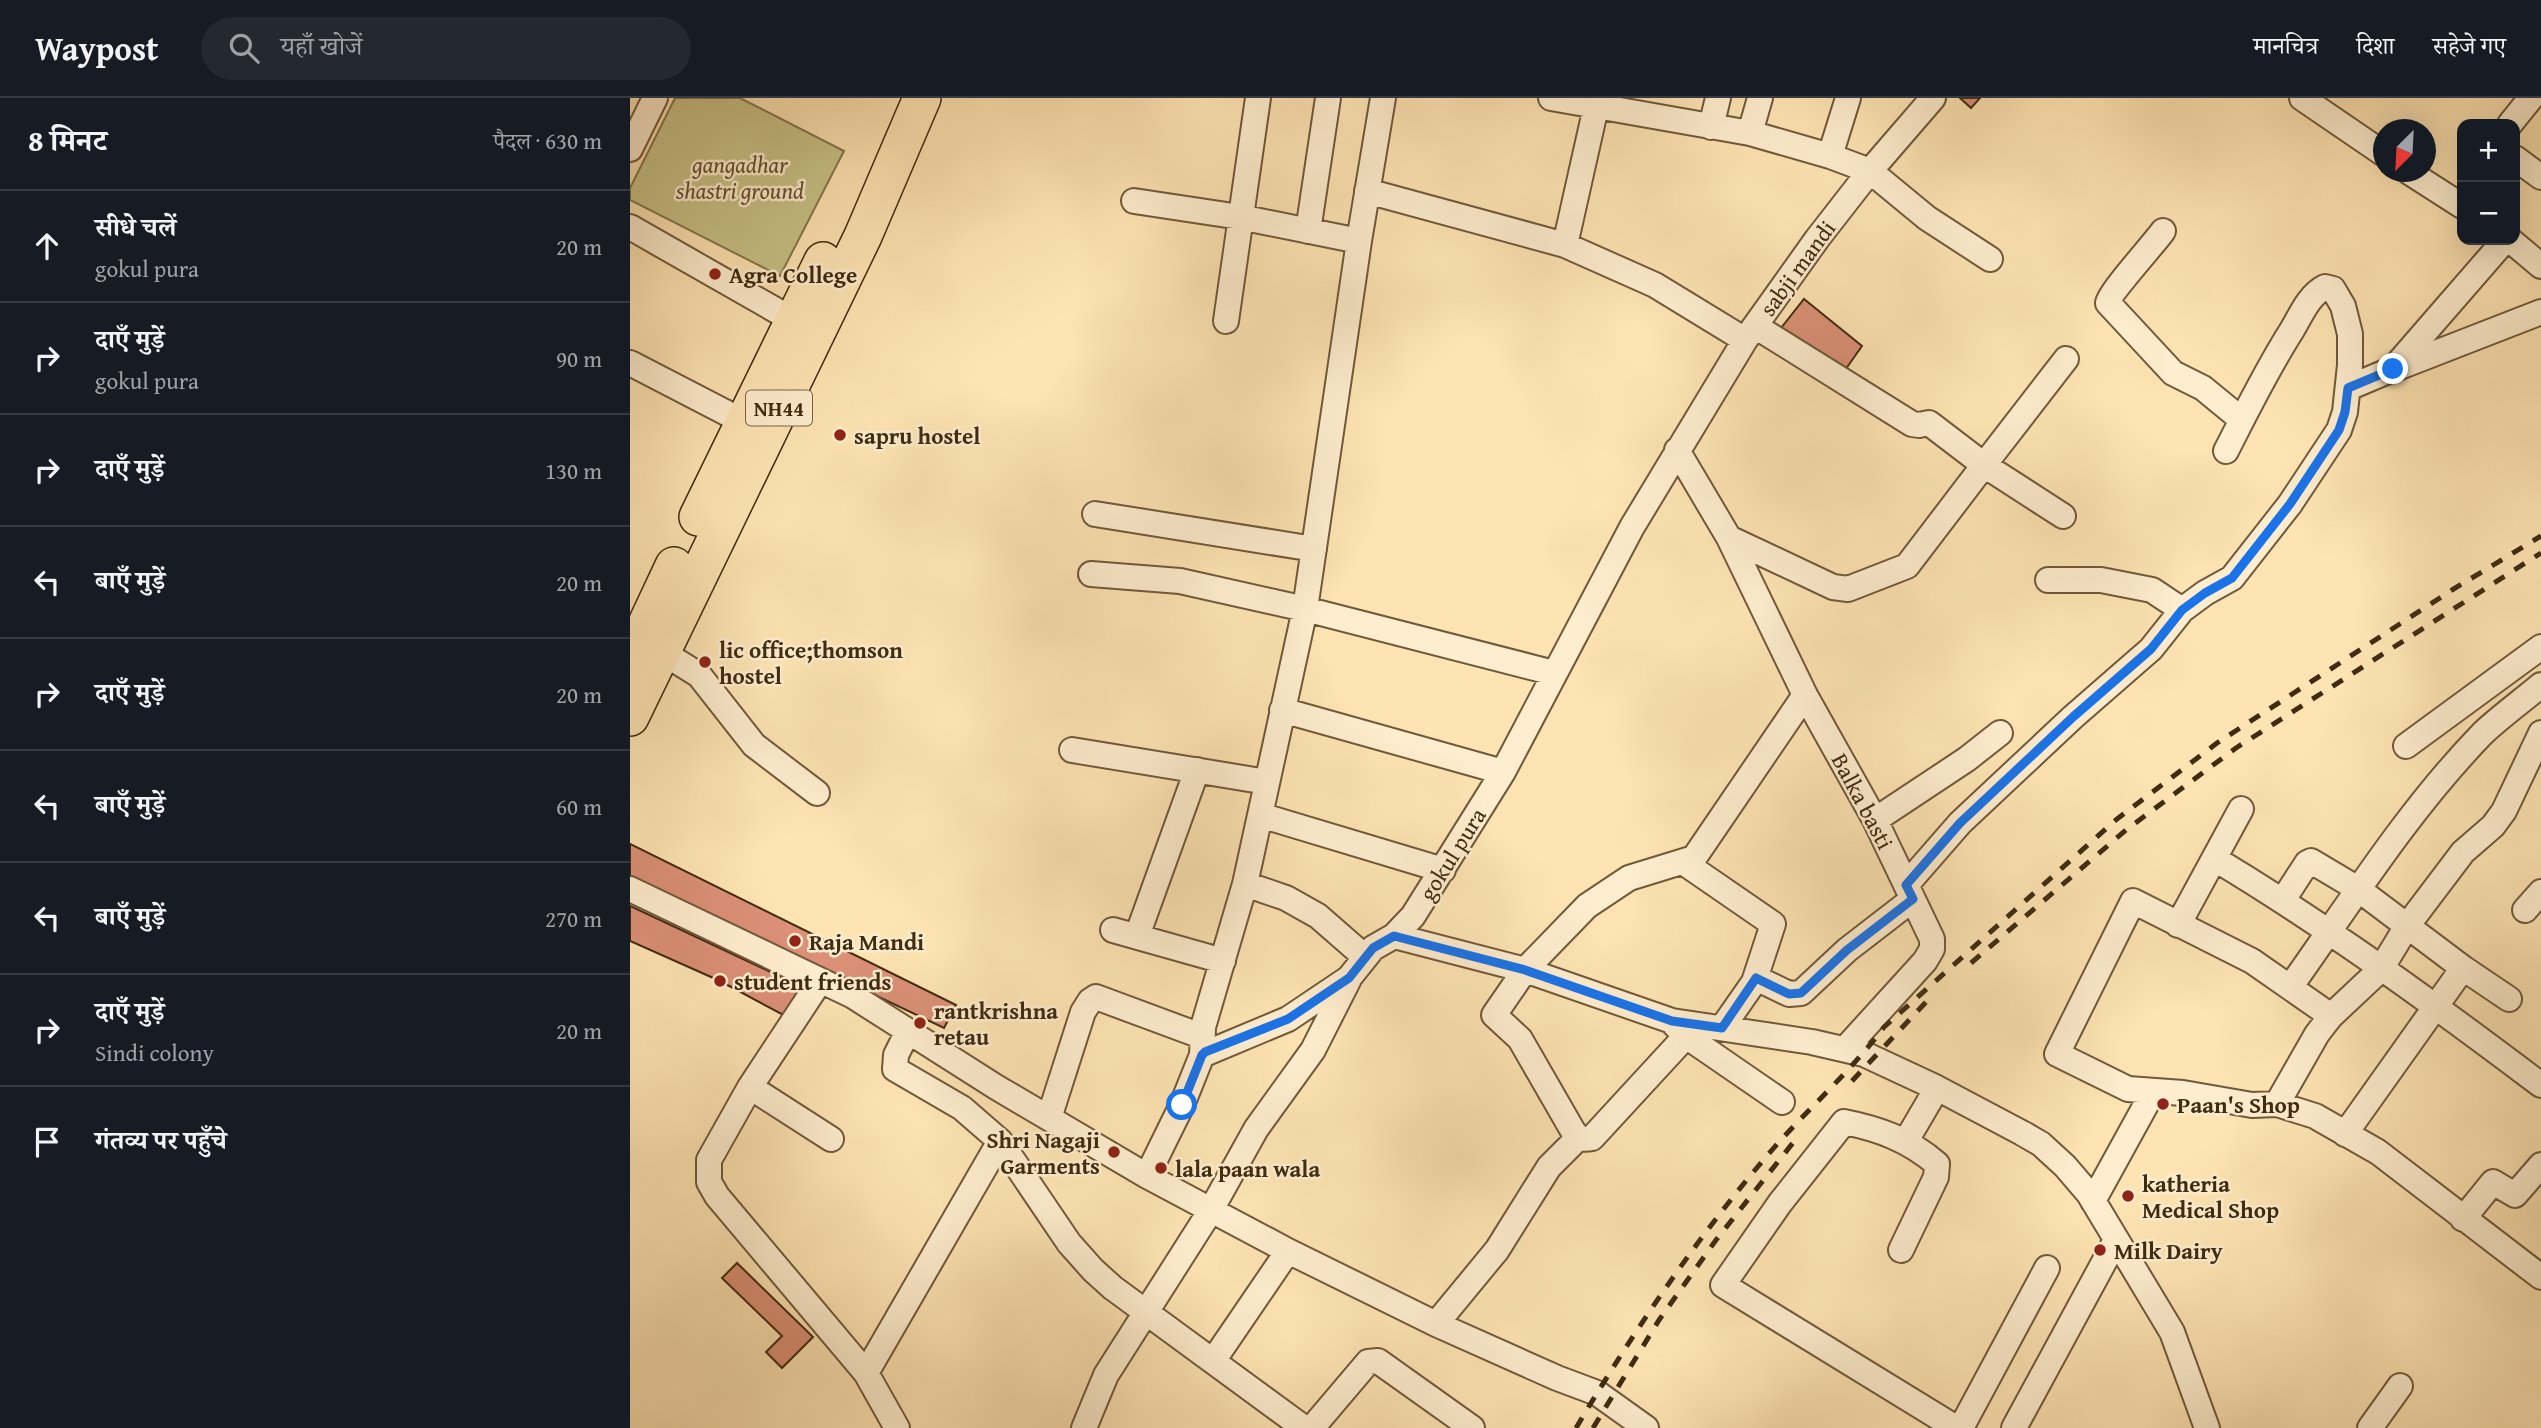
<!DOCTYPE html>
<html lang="hi">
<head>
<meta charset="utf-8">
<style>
	body { margin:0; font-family:"Gentium Book Plus","Noto Serif Devanagari",serif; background:#242831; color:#f1f3f6 }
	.controls { position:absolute; right:21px; top:21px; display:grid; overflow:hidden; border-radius:14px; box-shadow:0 7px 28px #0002 }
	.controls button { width:63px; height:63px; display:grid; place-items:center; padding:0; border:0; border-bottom:2px solid #363941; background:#171b24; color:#f1f3f6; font:35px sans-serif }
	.compass { position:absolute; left:1743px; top:21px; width:63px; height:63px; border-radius:50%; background:#171b24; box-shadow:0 7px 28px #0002; rotate:204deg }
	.stop { position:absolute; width:21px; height:21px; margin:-16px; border:5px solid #1a73e8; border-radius:50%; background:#fff }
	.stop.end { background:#1a73e8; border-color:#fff; box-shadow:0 2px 7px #0008 }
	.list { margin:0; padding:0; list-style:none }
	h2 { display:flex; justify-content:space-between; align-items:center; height:91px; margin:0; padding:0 28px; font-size:30px }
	h2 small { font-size:23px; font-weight:400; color:#9ea1a6 }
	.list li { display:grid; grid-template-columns:46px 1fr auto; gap:21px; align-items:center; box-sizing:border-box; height:112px; padding:0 28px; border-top:2px solid #363941 }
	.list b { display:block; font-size:26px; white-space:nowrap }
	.list p { margin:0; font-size:23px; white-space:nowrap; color:#9ea1a6 }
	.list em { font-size:23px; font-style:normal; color:#9ea1a6 }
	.icon { flex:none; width:38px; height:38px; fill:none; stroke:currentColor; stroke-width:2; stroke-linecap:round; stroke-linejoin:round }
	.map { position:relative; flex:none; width:1911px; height:1330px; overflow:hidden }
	header { display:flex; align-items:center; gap:42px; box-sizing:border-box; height:98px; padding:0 35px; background:#171b24; border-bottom:2px solid #363941 }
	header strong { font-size:33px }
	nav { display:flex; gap:38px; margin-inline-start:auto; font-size:24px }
	.search { width:490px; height:63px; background:#242831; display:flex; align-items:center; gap:18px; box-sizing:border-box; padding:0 24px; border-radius:38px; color:#9ea1a6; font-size:26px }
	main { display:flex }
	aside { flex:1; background:#171b24 }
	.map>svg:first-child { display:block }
</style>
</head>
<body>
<header>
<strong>Waypost</strong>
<div class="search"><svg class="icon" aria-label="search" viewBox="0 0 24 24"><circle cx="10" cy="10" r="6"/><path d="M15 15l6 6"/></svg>यहाँ खोजें</div>
<nav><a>मानचित्र</a><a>दिशा</a><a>सहेजे गए</a></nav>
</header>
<main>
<aside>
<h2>8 मिनट<small>पैदल · 630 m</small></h2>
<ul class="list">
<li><svg class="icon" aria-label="ahead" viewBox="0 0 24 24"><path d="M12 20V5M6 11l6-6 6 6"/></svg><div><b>सीधे चलें</b><p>gokul pura</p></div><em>20 m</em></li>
<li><svg class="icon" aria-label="right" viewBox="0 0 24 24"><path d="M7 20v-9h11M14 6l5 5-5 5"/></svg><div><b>दाएँ मुड़ें</b><p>gokul pura</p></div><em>90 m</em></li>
<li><svg class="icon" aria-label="right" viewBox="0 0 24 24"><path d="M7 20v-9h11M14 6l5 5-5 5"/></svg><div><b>दाएँ मुड़ें</b></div><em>130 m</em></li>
<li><svg class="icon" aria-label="left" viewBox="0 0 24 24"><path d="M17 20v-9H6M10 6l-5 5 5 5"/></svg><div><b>बाएँ मुड़ें</b></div><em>20 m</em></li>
<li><svg class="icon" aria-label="right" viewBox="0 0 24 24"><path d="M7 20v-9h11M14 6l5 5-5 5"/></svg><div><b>दाएँ मुड़ें</b></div><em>20 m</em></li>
<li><svg class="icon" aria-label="left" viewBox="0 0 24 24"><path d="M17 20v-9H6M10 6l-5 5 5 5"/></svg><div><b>बाएँ मुड़ें</b></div><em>60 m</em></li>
<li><svg class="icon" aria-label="left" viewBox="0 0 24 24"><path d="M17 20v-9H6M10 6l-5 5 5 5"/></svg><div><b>बाएँ मुड़ें</b></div><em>270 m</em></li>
<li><svg class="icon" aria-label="right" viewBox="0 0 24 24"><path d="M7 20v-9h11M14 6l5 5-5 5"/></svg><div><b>दाएँ मुड़ें</b><p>Sindi colony</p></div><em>20 m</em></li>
<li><svg class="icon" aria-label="arrive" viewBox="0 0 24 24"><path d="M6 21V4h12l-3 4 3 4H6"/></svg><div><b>गंतव्य पर पहुँचे</b></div></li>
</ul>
</aside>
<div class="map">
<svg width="1911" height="1330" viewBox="0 0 1911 1330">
	<rect width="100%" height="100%" fill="#fee4b3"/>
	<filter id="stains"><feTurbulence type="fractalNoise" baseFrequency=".00286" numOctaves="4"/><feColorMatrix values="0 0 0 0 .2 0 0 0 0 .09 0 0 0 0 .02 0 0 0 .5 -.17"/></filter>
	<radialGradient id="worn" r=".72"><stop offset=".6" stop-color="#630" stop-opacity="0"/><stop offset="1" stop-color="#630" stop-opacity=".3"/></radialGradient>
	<!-- green -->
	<path fill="#c8c288" stroke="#84764c" stroke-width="2" d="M 45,0 L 110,0 L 214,53 L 150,178 L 0,102 L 0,90 Z"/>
	<!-- building -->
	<path fill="#db9077" stroke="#402b11" stroke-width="2" d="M 1330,0 L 1350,0 L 1341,10 Z
		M 1174,201 L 1232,248 L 1213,275 L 1147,235 Z
		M 0,746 L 326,907 L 314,930 L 0,780 Z
		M 0,808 L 177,891 L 159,920 L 90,883 L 0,843 Z
		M 107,1165 L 183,1239 L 152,1270 L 136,1254 L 152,1238 L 92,1180 Z"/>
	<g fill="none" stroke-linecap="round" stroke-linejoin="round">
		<!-- minor casing -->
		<g stroke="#70593a" stroke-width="28">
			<path id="minor" d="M 921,0 L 1120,35 L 1200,58 L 1240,73 L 1297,120 L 1360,161
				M 1672,0 L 1754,56
				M 1880,26 L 1901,0
				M 1081,29 L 1088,0
				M 1120,35 L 1130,0
				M 0,51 L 25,0
				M 1200,58 L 1218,0
				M 1885,60 L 1911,79
				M 1779,74 L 1832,108
				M 737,93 L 935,147 L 1025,187 L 1115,242
				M 504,103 L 610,119 L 729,143
				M 0,129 L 163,222
				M 678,133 L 698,0
				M 1533,133 C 1523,147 1479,195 1478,205 L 1543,275 L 1573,290 L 1612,322
				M 1880,142 L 1911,168
				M 935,147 L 968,0
				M 596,223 L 628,0
				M 0,265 L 114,324
				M 1767,270 L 1911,214
				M 1718,290 L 1763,271 L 1875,142
				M 1047,352 L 1099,440 L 1175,597 L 1245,722 L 1302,841 L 1302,851 L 1295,863 L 1215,951
				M 465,416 L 684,451
				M 1433,418 L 1354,367 L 1436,261
				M 1099,440 L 1203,489 L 1218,491 L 1277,468 L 1354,367 L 1299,325 L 1289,327 L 1282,326 L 1125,228
				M 461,476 L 550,483 L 675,511 L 924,575
				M 1418,482 L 1471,482 L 1522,492 L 1552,512
				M 32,554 L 69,577 L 124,647 L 187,695
				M 652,612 L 873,674
				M 1911,635 L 1874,713 L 1863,728 L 1833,754 L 1777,828 L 1751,871 L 1701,918 L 1622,863 L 1503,803 L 1427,956 L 1498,991 L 1553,995 L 1622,1007 L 1647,1006 L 1685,1018 L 1748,1054 L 1911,1179
				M 1776,648 L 1911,549
				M 442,652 L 637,684
				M 630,717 L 813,772
				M 1245,722 L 1337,661 L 1370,635
				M 1585,761 C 1698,829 1805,907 1911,987
				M 1053,764 L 1143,826 L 1124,884 L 1092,930
				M 615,786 L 656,800 L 688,818 L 735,859
				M 1276,787 L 1330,725 L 1443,619 L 1521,551 L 1552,512 L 1575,495 L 1602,480 L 1660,406 L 1709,332 L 1715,314 L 1720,267 L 1720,236 L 1713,208 L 1703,191 L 1695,189 C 1679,197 1671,217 1662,232 C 1637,271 1617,312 1596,353
				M 0,791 L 223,898 L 366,989 L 517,1078 L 658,1153 L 806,1226 L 927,1280 L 967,1295 L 1016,1330
				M 1653,802 L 1677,765 L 1681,763 L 1728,791 L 1833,870 L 1879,901
				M 1895,812 L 1911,794
				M 1548,827 L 1611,711
				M 483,832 L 593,863
				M 507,838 L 567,672
				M 764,838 L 895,872 L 1042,923 L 1182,944 L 1234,956 L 1307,990 L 1392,1035 L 1411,1046 L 1435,1068 L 1459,1096 L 1542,1234 L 1577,1330
				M 1126,880 L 1159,896 L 1171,895 L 1217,852 L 1283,801
				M 190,883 L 120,989 L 79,1062 L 79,1084 L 87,1098 L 236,1275 L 267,1330
				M 1661,888 C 1722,802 1779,711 1853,635 C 1871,618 1892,603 1911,587
				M 1045,927 L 1056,938 L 1152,1004
				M 278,933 L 266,957 L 265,971 L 332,1010 L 370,1043 L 439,1145 L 463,1172 L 483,1190 L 674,1330
				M 1056,938 L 962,1040 C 953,1042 949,1041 943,1033 L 890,941 L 864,917 L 895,872 L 957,808 L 999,780 L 1064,760 L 1175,597
				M 572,957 L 573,929 L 615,786 L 675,511 L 729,143 L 753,0
				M 120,989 L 201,1041
				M 1647,1006 L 1687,936 L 1701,918
				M 419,1020 L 453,914 L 460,903 L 466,899 L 571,938
				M 1715,1036 L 1833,870
				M 1276,1043 L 1307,990
				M 517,1078 L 552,1007 L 572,957 L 658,921 L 719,880 L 743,850 L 764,838 L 783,818 L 873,674 L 1002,429 L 1115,242 L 1187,141 L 1240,73 L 1303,0
				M 1463,1103 L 1523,994
				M 1833,1121 L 1863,1084 L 1885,1097 L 1911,1067
				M 1271,1152 L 1306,1079 L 1307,1066 C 1279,1042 1250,1031 1214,1024 L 1150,1105 L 1093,1187 L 1326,1330
				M 806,1226 L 867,1152 L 919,1069 L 948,1040
				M 583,1263 L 658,1153
				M 236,1275 L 370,1043
				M 454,1330 L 476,1277 L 581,1112 L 626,1031 L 683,952 L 719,881
				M 682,1330 L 738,1264 L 748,1263 L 842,1330
				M 1331,1330 L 1417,1170
				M 1384,1330 L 1486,1142
				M 1740,1330 L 1770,1288"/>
		</g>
		<!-- highway casing -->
		<g stroke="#402b11" stroke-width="40">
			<path id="highway" d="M 68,419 L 193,163
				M 0,562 L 44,468
				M 0,619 L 233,138 L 292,0"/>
		</g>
		<!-- minor -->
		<use href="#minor" stroke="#feedce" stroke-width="24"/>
		<!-- highway -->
		<use href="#highway" stroke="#fee4b3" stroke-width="37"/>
		<!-- rail -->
		<path stroke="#402b11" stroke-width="5" stroke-dasharray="12 12" stroke-linecap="butt" d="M 1341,865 L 1496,732 L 1606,650 L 1911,455
			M 1222,983 L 1296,904
			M 946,1330 C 1002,1236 1065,1142 1136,1059 C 1174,1014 1219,976 1254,929 L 1487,721 L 1587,645 L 1822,492 L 1911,438
			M 963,1330 L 1029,1222 L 1086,1142 L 1166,1041"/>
	</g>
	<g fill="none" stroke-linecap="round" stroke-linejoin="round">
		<!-- route -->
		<path stroke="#1a73e8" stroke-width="9" d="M 552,1007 L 572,957 L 575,954 L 658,921 L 719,880 L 743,850 L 764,838 L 895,872 L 1042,923 L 1092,930 L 1126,880 L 1159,896 L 1171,895 L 1217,852 L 1283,801 L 1276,787 L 1330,725 L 1443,619 L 1521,551 L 1552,512 L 1575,495 L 1602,480 L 1660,406 L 1709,332 L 1715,314 L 1718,290 L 1763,271"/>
	</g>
	<!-- markers -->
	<g fill="#8f2418" stroke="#feedce" stroke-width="2.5">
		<circle cx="85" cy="176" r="7"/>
		<circle cx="210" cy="337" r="7"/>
		<circle cx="75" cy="564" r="7"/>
		<circle cx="165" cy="843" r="7"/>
		<circle cx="90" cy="883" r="7"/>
		<circle cx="290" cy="925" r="7"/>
		<circle cx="1533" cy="1006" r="7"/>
		<circle cx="484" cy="1054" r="7"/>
		<circle cx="531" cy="1070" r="7"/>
		<circle cx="1498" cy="1098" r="7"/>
		<circle cx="1470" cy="1152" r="7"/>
	</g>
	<g text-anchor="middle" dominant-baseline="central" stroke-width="5" stroke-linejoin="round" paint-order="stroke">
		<!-- shield labels -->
		<rect fill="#feedce" stroke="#79654a" stroke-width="2" x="116" y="292.5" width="66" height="35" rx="5"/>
		<g font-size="21" font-weight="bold" fill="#402b11">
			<text x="149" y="310">NH44</text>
		</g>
		<!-- park labels -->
		<g font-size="23" font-style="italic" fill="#62512f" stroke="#feedce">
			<text x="110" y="66">gangadhar<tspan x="110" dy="26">shastri ground</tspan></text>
		</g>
		<!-- street labels -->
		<g font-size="23" fill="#402b11" stroke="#feedce">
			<text transform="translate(1167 170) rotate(-54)">sabji mandi</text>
			<text transform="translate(1233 703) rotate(62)">Balka basti</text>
			<text transform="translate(822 756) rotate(-58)">gokul pura</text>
		</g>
		<!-- poi labels -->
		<g font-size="23" font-weight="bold" fill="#402b11" stroke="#feedce" text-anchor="start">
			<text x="99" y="176">Agra College</text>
			<text x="224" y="337">sapru hostel</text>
			<text x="89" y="551">lic office;thomson<tspan x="89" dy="26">hostel</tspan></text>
			<text x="179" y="843">Raja Mandi</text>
			<text x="104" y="883">student friends</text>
			<text x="304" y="912">rantkrishna<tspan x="304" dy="26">retau</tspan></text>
			<text x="1547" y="1006">Paan's Shop</text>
			<text x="470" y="1041" text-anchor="end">Shri Nagaji<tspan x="470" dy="26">Garments</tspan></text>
			<text x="545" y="1070">lala paan wala</text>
			<text x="1512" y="1085">katheria<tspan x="1512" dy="26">Medical Shop</tspan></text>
			<text x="1484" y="1152">Milk Dairy</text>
		</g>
	</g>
	<rect width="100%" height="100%" filter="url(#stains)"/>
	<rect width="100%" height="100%" fill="url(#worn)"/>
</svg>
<div class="controls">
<button>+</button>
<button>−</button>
</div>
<svg class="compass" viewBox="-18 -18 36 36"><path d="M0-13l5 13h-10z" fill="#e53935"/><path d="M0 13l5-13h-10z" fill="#9ea1a6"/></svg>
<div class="stop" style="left:552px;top:1007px"></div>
<div class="stop end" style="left:1763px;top:271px"></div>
</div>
</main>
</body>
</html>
